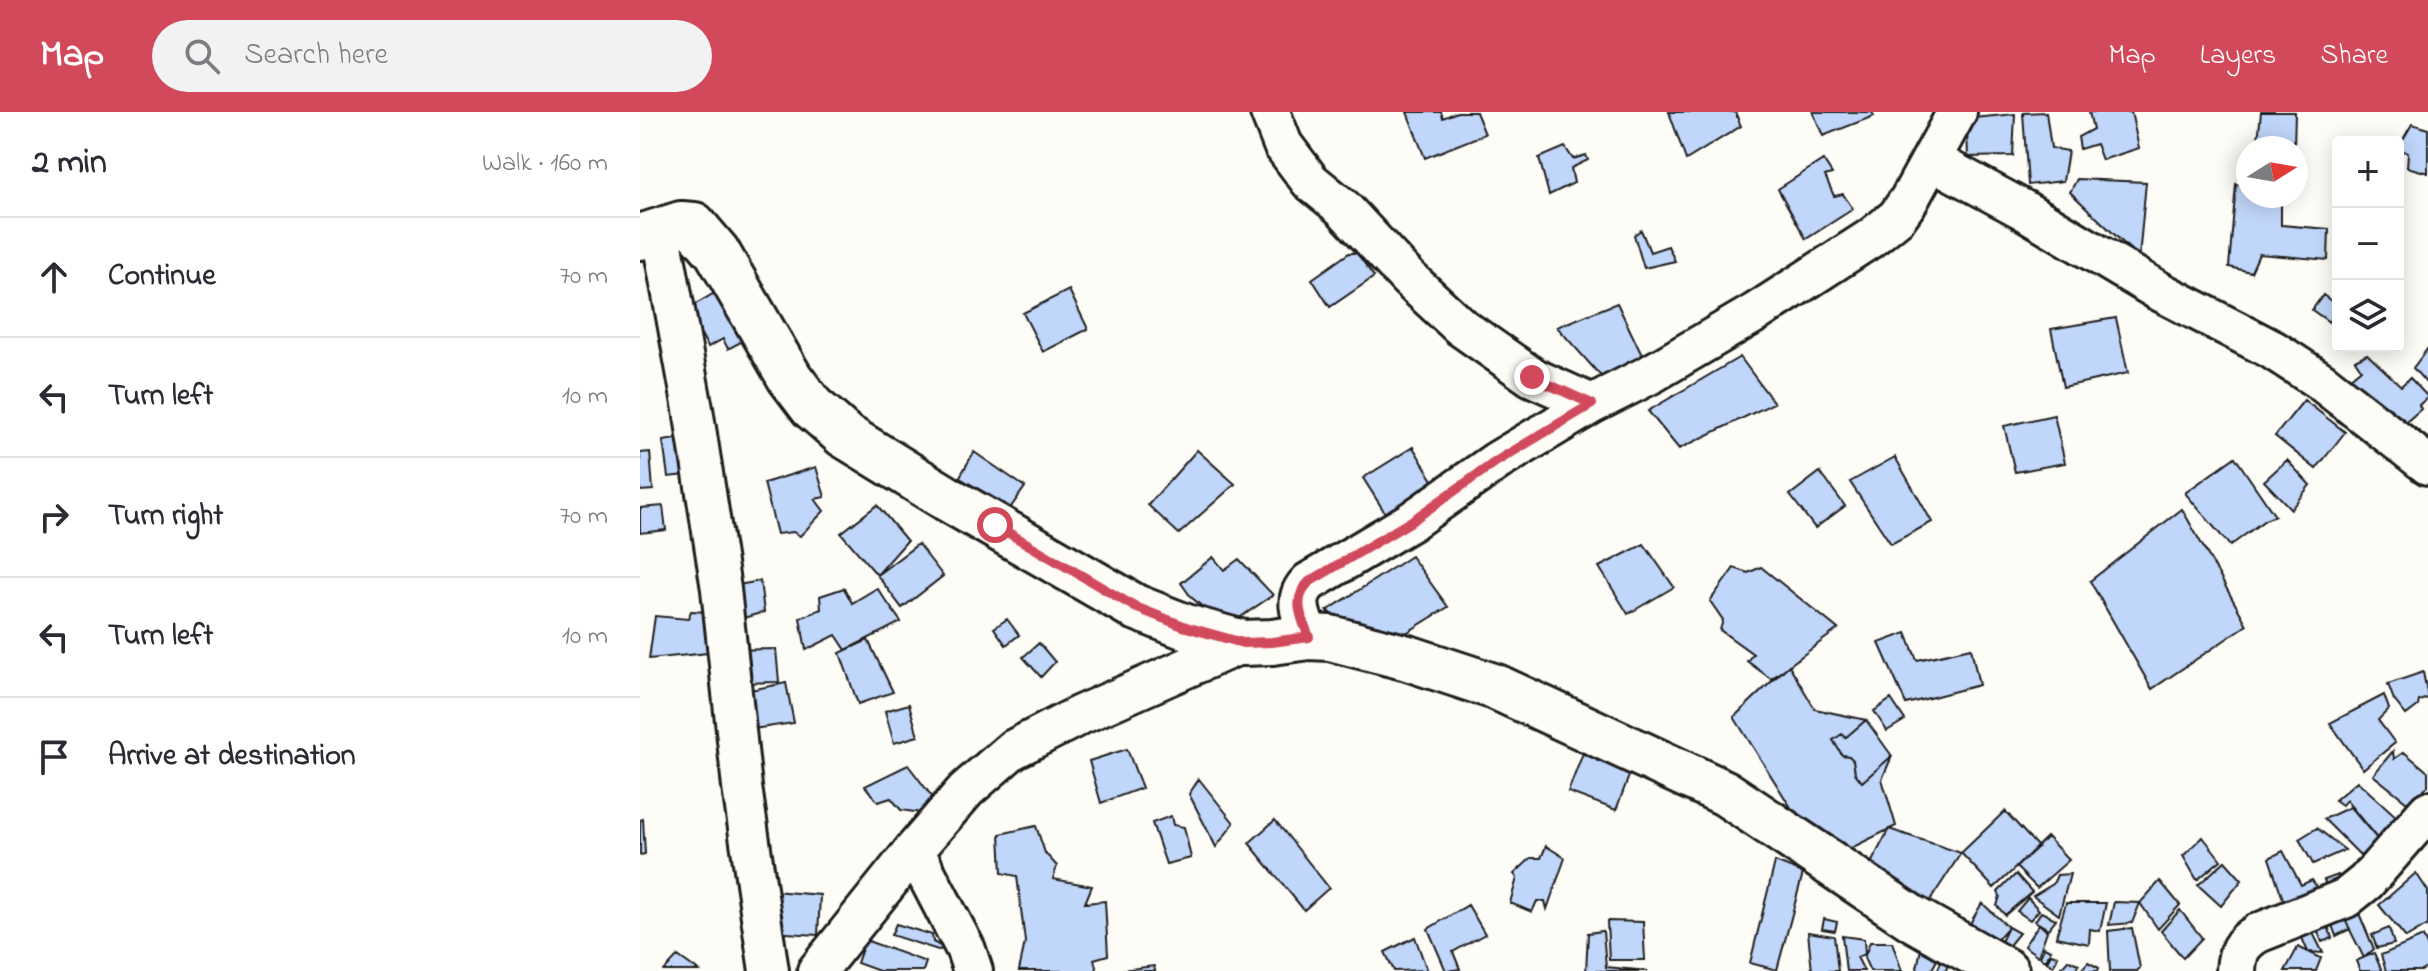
<!DOCTYPE html>
<html lang="en">
<head>
<meta charset="utf-8">
<style>
	body { margin:0; font-family:"Indie Flower",sans-serif; background:#f2f2f3; color:#2b2b33 }
	.controls { position:absolute; right:24px; top:24px; display:grid; overflow:hidden; border-radius:8px; box-shadow:0 4px 20px #0003 }
	.controls button { width:72px; height:72px; display:grid; place-items:center; padding:0; border:0; border-bottom:2px solid #e1e1e2; background:#fff; color:#2b2b33; font:40px sans-serif }
	.compass { position:absolute; left:1596px; top:24px; width:72px; height:72px; border-radius:50%; background:#fff; box-shadow:0 4px 20px #0003; rotate:79deg }
	.stop { position:absolute; width:24px; height:24px; margin:-18px; border:6px solid #d1495b; border-radius:50%; background:#fff }
	.stop.end { background:#d1495b; border-color:#fff; box-shadow:0 2px 8px #0008 }
	.list { margin:0; padding:0; list-style:none }
	h2 { display:flex; justify-content:space-between; align-items:center; height:104px; margin:0; padding:0 32px; font-size:34px }
	h2 small { font-size:26px; font-weight:400; color:#7c7c81 }
	.list li { display:grid; grid-template-columns:52px 1fr auto; gap:24px; align-items:center; box-sizing:border-box; height:120px; padding:0 32px; border-top:2px solid #e1e1e2 }
	.list b { display:block; font-size:30px; white-space:nowrap }
	.list em { font-size:26px; font-style:normal; color:#7c7c81 }
	.icon { flex:none; width:44px; height:44px; fill:none; stroke:currentColor; stroke-width:2; stroke-linecap:round; stroke-linejoin:round }
	.map { position:relative; flex:none; width:1788px; height:859px; overflow:hidden }
	header { display:flex; align-items:center; gap:48px; box-sizing:border-box; height:112px; padding:0 40px; background:#d1495b; color:#fff }
	header strong { font-size:38px }
	nav { display:flex; gap:44px; margin-inline-start:auto; font-size:28px }
	.search { width:560px; height:72px; background:#f2f2f3; display:flex; align-items:center; gap:20px; box-sizing:border-box; padding:0 28px; border-radius:44px; color:#7c7c81; font-size:30px }
	main { display:flex }
	aside { flex:1; background:#fff }
	.map>svg:first-child { display:block }
</style>
</head>
<body>
<header>
<strong>Map</strong>
<div class="search"><svg class="icon" aria-label="search" viewBox="0 0 24 24"><circle cx="10" cy="10" r="6"/><path d="M15 15l6 6"/></svg>Search here</div>
<nav><a>Map</a><a>Layers</a><a>Share</a></nav>
</header>
<main>
<aside>
<h2>2 min<small>Walk · 160 m</small></h2>
<ul class="list">
<li><svg class="icon" aria-label="ahead" viewBox="0 0 24 24"><path d="M12 20V5M6 11l6-6 6 6"/></svg><div><b>Continue</b></div><em>70 m</em></li>
<li><svg class="icon" aria-label="left" viewBox="0 0 24 24"><path d="M17 20v-9H6M10 6l-5 5 5 5"/></svg><div><b>Turn left</b></div><em>10 m</em></li>
<li><svg class="icon" aria-label="right" viewBox="0 0 24 24"><path d="M7 20v-9h11M14 6l5 5-5 5"/></svg><div><b>Turn right</b></div><em>70 m</em></li>
<li><svg class="icon" aria-label="left" viewBox="0 0 24 24"><path d="M17 20v-9H6M10 6l-5 5 5 5"/></svg><div><b>Turn left</b></div><em>10 m</em></li>
<li><svg class="icon" aria-label="arrive" viewBox="0 0 24 24"><path d="M6 21V4h12l-3 4 3 4H6"/></svg><div><b>Arrive at destination</b></div></li>
</ul>
</aside>
<div class="map">
<svg width="1788" height="859" viewBox="0 0 1788 859">
	<rect width="100%" height="100%" fill="#fdfcf7"/>
	<filter id="ink" filterUnits="userSpaceOnUse"><feTurbulence type="fractalNoise" baseFrequency=".0125" numOctaves="2"/><feDisplacementMap in="SourceGraphic" scale="16" xChannelSelector="R" yChannelSelector="G"/><feConvolveMatrix kernelMatrix="1 2 1 2 8 2 1 2 1" color-interpolation-filters="sRGB"/></filter>
	<g filter="url(#ink)">
		<!-- building -->
		<path fill="#c0d6fa" stroke="#1c1c1c" stroke-width="2" d="M 767,0 L 801,0 L 803,6 L 817,0 L 836,0 L 845,22 L 785,46 Z
			M 1029,0 L 1095,0 L 1101,14 L 1046,48 Z
			M 1173,0 L 1232,0 L 1234,4 L 1183,24 Z
			M 1406,0 L 1411,36 L 1428,39 L 1423,69 L 1388,73 L 1383,1 Z
			M 1449,0 L 1491,0 L 1499,36 L 1462,48 L 1456,32 L 1440,37 L 1438,25 L 1453,17 Z
			M 1621,0 L 1655,0 L 1654,36 L 1618,29 Z
			M 1375,2 L 1373,44 L 1328,45 L 1327,16 L 1333,6 Z
			M 1772,12 L 1788,17 L 1788,61 L 1767,55 L 1768,41 L 1758,36 Z
			M 925,35 L 933,47 L 946,43 L 948,48 L 931,56 L 934,71 L 909,83 L 899,46 Z
			M 1183,48 L 1192,62 L 1185,64 L 1194,84 L 1203,82 L 1213,97 L 1166,127 L 1138,77 Z
			M 1437,67 L 1506,70 L 1499,146 L 1430,80 Z
			M 1596,72 L 1608,75 L 1608,84 L 1641,84 L 1641,113 L 1689,117 L 1688,148 L 1619,142 L 1611,160 L 1589,155 Z
			M 1001,118 L 1010,140 L 1028,134 L 1035,149 L 1004,156 L 994,123 Z
			M 709,141 L 717,141 L 734,165 L 690,195 L 672,167 Z
			M 85,175 L 112,224 L 88,237 L 83,227 L 68,235 L 47,197 Z
			M 429,178 L 448,217 L 403,240 L 383,201 Z
			M 1683,183 L 1698,194 L 1689,210 L 1672,198 Z
			M 977,191 L 1011,262 L 966,270 L 917,215 Z
			M 1476,206 L 1488,261 L 1423,275 L 1411,217 Z
			M 1788,236 L 1788,273 L 1773,256 Z
			M 1727,242 L 1761,274 L 1770,266 L 1788,285 L 1779,293 L 1781,297 L 1765,311 L 1756,301 L 1748,309 L 1701,274 L 1721,257 L 1715,248 Z
			M 1100,245 L 1134,291 L 1039,337 L 1008,299 Z
			M 1664,288 L 1705,320 L 1676,357 L 1635,324 Z
			M 1414,303 L 1425,351 L 1375,360 L 1364,314 Z
			M 49,325 L 54,362 L 28,365 L 23,329 Z
			M 773,335 L 803,385 L 754,415 L 723,366 Z
			M 557,338 L 595,372 L 539,422 L 508,393 Z
			M 10,340 L 13,378 L 0,379 L 0,341 Z
			M 334,340 L 385,375 L 357,415 L 307,387 Z
			M 1255,345 L 1292,410 L 1251,432 L 1210,370 Z
			M 1595,345 L 1635,404 L 1625,408 L 1590,434 L 1545,381 Z
			M 1647,348 L 1670,373 L 1651,397 L 1624,369 Z
			M 176,355 L 185,385 L 175,387 L 184,399 L 160,424 L 153,420 L 137,422 L 124,371 Z
			M 1180,360 L 1205,394 L 1175,416 L 1150,383 Z
			M 237,393 L 267,429 L 237,463 L 201,421 Z
			M 23,394 L 26,418 L 0,421 L 0,396 Z
			M 1542,397 L 1607,513 L 1512,577 L 1450,469 Z
			M 278,432 L 303,464 L 262,496 L 237,463 Z
			M 1004,432 L 1034,475 L 988,502 L 959,455 Z
			M 771,444 L 808,495 L 745,534 L 687,499 Z
			M 573,445 L 584,458 L 599,447 L 633,483 L 586,515 L 551,485 L 541,471 Z
			M 1121,455 L 1198,517 L 1131,567 L 1107,549 L 1113,542 L 1080,518 L 1083,508 L 1070,489 L 1094,456 L 1108,461 Z
			M 120,469 L 124,500 L 97,508 L 93,474 Z
			M 204,476 L 212,491 L 237,476 L 261,510 L 206,538 L 196,523 L 166,538 L 160,506 L 181,497 L 180,484 Z
			M 51,499 L 68,500 L 68,541 L 9,547 L 15,504 L 48,507 Z
			M 367,507 L 379,523 L 366,533 L 354,516 Z
			M 1266,521 L 1277,548 L 1331,536 L 1339,573 L 1266,592 L 1239,531 Z
			M 228,528 L 253,580 L 218,592 L 200,541 Z
			M 399,531 L 415,550 L 401,565 L 383,545 Z
			M 136,537 L 139,570 L 93,571 L 90,538 Z
			M 1149,553 L 1175,597 L 1226,608 L 1252,644 L 1242,667 L 1256,714 L 1199,742 L 1155,702 L 1094,605 Z
			M 1783,560 L 1788,586 L 1779,589 L 1778,594 L 1766,603 L 1754,588 L 1748,572 Z
			M 146,571 L 154,611 L 113,617 L 110,578 Z
			M 1744,583 L 1749,597 L 1738,608 L 1755,631 L 1723,657 L 1690,611 Z
			M 1251,587 L 1265,608 L 1247,619 L 1234,599 Z
			M 269,592 L 278,624 L 254,631 L 245,599 Z
			M 1226,608 L 1252,644 L 1222,670 L 1215,661 L 1213,648 L 1209,644 L 1202,643 L 1193,628 L 1202,622 L 1205,626 Z
			M 945,636 L 992,656 L 976,698 L 928,680 Z
			M 487,637 L 502,676 L 461,691 L 449,649 Z
			M 1753,639 L 1754,647 L 1764,640 L 1788,660 L 1788,674 L 1767,690 L 1733,663 Z
			M 268,653 L 293,686 L 281,701 L 261,698 L 251,686 L 238,690 L 225,674 Z
			M 559,667 L 594,711 L 576,735 L 549,682 Z
			M 1717,669 L 1758,706 L 1739,729 L 1706,688 L 1702,693 L 1695,688 Z
			M 1710,695 L 1739,729 L 1723,746 L 1684,707 Z
			M 1365,699 L 1398,735 L 1354,776 L 1321,741 Z
			M 531,704 L 533,713 L 544,715 L 551,746 L 526,752 L 512,711 Z
			M 3,707 L 5,742 L 0,743 L 0,708 Z
			M 635,708 L 689,776 L 664,798 L 609,731 Z
			M 396,714 L 405,741 L 417,754 L 413,767 L 452,774 L 445,791 L 465,789 L 468,843 L 454,847 L 457,859 L 379,859 L 385,830 L 377,764 L 362,761 L 360,722 Z
			M 1677,716 L 1705,738 L 1673,752 L 1659,727 Z
			M 1249,717 L 1321,741 L 1286,795 L 1225,763 Z
			M 1407,725 L 1429,748 L 1397,776 L 1376,755 Z
			M 1563,725 L 1581,748 L 1557,768 L 1543,744 Z
			M 906,734 L 925,746 L 907,797 L 905,789 L 897,789 L 892,800 L 870,791 L 877,766 L 874,762 L 891,746 L 901,746 Z
			M 1643,739 L 1661,773 L 1672,768 L 1684,786 L 1659,794 L 1644,790 L 1629,746 Z
			M 1585,749 L 1602,768 L 1581,794 L 1558,773 Z
			M 1135,750 L 1163,761 L 1137,858 L 1110,851 Z
			M 1776,761 L 1788,779 L 1788,813 L 1766,826 L 1739,793 Z
			M 1376,762 L 1392,780 L 1365,803 L 1357,794 L 1360,784 L 1358,780 Z
			M 1430,762 L 1419,803 L 1393,784 L 1413,772 L 1417,763 Z
			M 1698,763 L 1706,786 L 1690,784 L 1684,768 Z
			M 1520,769 L 1540,793 L 1518,817 L 1500,791 Z
			M 133,779 L 180,783 L 178,823 L 130,820 Z
			M 1388,786 L 1399,798 L 1390,808 L 1377,799 Z
			M 1474,790 L 1500,791 L 1492,811 L 1469,813 Z
			M 1342,791 L 1368,815 L 1351,834 L 1328,815 Z
			M 1426,791 L 1466,791 L 1460,819 L 1450,817 L 1449,832 L 1416,825 Z
			M 828,793 L 845,822 L 813,840 L 820,857 L 806,859 L 788,817 Z
			M 1540,798 L 1562,826 L 1543,846 L 1521,819 Z
			M 1718,799 L 1734,837 L 1724,846 L 1704,806 Z
			M 1401,800 L 1416,807 L 1408,817 L 1395,809 Z
			M 1704,806 L 1710,817 L 1696,824 L 1692,813 Z
			M 1184,807 L 1197,810 L 1195,819 L 1182,817 Z
			M 967,809 L 1003,810 L 1005,848 L 969,848 Z
			M 256,812 L 292,823 L 293,830 L 306,837 L 298,838 L 251,823 Z
			M 1399,812 L 1407,819 L 1398,844 L 1384,834 Z
			M 1688,814 L 1692,826 L 1682,830 L 1677,818 Z
			M 1368,815 L 1379,821 L 1366,837 L 1360,832 Z
			M 1492,816 L 1500,856 L 1497,859 L 1470,859 L 1468,819 Z
			M 1749,816 L 1754,832 L 1737,836 L 1732,823 Z
			M 963,819 L 966,855 L 1008,859 L 946,859 L 948,821 Z
			M 1168,820 L 1194,824 L 1198,859 L 1172,859 Z
			M 1673,821 L 1683,841 L 1668,840 L 1662,826 Z
			M 1202,824 L 1224,827 L 1225,842 L 1217,845 L 1224,859 L 1206,859 Z
			M 775,825 L 787,858 L 754,859 L 745,840 Z
			M 1783,825 L 1788,836 L 1788,855 L 1781,859 L 1746,859 L 1741,843 Z
			M 225,828 L 286,850 L 283,859 L 239,859 L 217,851 Z
			M 1230,830 L 1252,830 L 1262,859 L 1230,859 L 1224,846 Z
			M 1282,832 L 1303,837 L 1291,859 L 1280,859 L 1277,856 Z
			M 1404,835 L 1411,838 L 1405,849 L 1400,845 Z
			M 1658,835 L 1681,846 L 1676,859 L 1645,859 Z
			M 1734,841 L 1742,859 L 1720,859 L 1716,849 Z
			M 1411,842 L 1418,844 L 1413,854 L 1407,849 Z
			M 1304,843 L 1309,846 L 1306,859 L 1297,859 Z
			M 38,844 L 59,859 L 24,859 Z
			M 1428,848 L 1439,852 L 1434,859 L 1418,859 Z
			M 1448,850 L 1459,856 L 1458,859 L 1440,859 Z
			M 514,854 L 515,859 L 473,859 Z"/>
		<g fill="none" stroke-linecap="round" stroke-linejoin="round">
			<!-- street casing -->
			<g stroke="#1c1c1c" stroke-width="44">
				<path id="street" d="M 630,0 L 643,33 L 670,69 L 703,96 L 768,166 L 821,215 L 892,265 L 952,292
					M 1291,48 L 1382,97 L 1519,179 L 1633,238 L 1682,270 L 1788,353
					M 20,117 L 53,297 L 81,477 L 102,675 L 129,859
					M 669,525 C 661,504 652,487 669,470 L 770,410 L 857,349 L 952,292 L 1011,262 L 1115,201 L 1231,126 L 1257,105 L 1269,88 L 1317,0
					M 274,738 L 326,838 L 333,859
					M 177,859 L 274,738 L 326,678 L 372,638 L 440,603 L 603,531
					M 1596,859 C 1597,840 1601,831 1618,821 L 1706,786 L 1726,770 L 1788,699"/>
			</g>
			<!-- secondary casing -->
			<g stroke="#1c1c1c" stroke-width="50">
				<path id="secondary" d="M 0,125 L 41,112 L 54,113 L 77,140 L 150,266 L 172,295 L 186,307 L 204,323 L 308,387 L 495,495 L 546,515 L 603,531 L 632,530 L 669,525 L 690,526 L 768,546 L 856,575 L 1085,681 L 1272,806 L 1366,859"/>
			</g>
			<!-- street -->
			<use href="#street" stroke="#fdfcf7" stroke-width="38"/>
			<!-- secondary -->
			<use href="#secondary" stroke="#fdfcf7" stroke-width="44"/>
		</g>
	</g>
	<g fill="none" stroke-linecap="round" stroke-linejoin="round" filter="url(#ink)">
		<!-- route -->
		<path stroke="#d1495b" stroke-width="10" d="M 355,413 L 495,495 L 546,515 L 603,531 L 632,530 L 669,525 C 661,505 652,487 669,470 L 770,410 L 857,349 L 952,292 L 892,265"/>
	</g>
</svg>
<div class="controls">
<button>+</button>
<button>−</button>
<button><svg class="icon" aria-label="layers" viewBox="0 0 24 24"><path d="M12 4l9 5-9 5-9-5zM3 14l9 5 9-5"/></svg></button>
</div>
<svg class="compass" viewBox="-18 -18 36 36"><path d="M0-13l5 13h-10z" fill="#e53935"/><path d="M0 13l5-13h-10z" fill="#7c7c81"/></svg>
<div class="stop" style="left:355px;top:413px"></div>
<div class="stop end" style="left:892px;top:265px"></div>
</div>
</main>
</body>
</html>
